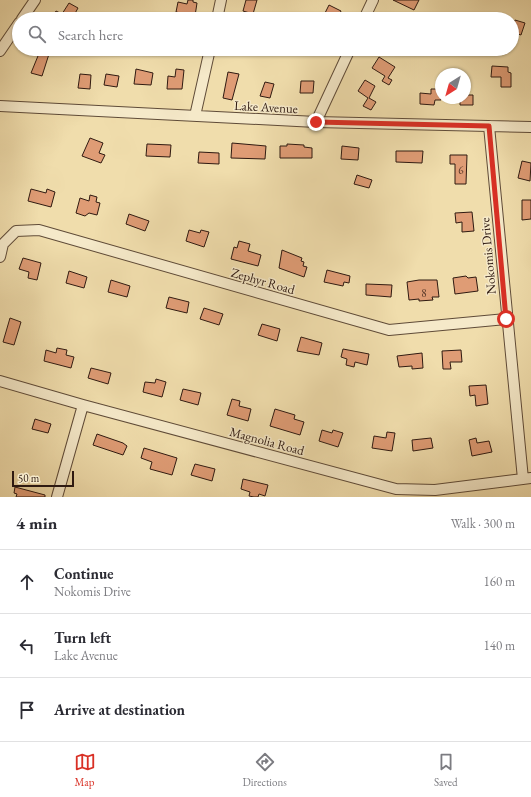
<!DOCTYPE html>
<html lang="en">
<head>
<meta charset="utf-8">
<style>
	body { margin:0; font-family:"EB Garamond",serif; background:#f2f2f3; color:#2b2b33 }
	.compass { position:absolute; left:435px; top:68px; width:36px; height:36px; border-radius:50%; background:#fff; box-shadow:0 1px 3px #0004; rotate:217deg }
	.scale { position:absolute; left:12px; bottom:10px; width:62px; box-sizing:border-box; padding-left:4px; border:2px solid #2f1a11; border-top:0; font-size:11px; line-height:14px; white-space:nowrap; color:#2f1a11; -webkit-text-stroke:3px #f5e9c9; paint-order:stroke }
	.stop { position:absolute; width:12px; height:12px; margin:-9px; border:3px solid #d93025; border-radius:50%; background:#fff }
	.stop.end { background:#d93025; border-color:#fff; box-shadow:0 1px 4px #0008 }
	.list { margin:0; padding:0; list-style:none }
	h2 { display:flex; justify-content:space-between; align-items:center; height:52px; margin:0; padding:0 16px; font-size:17px }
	h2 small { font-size:13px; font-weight:400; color:#7c7c81 }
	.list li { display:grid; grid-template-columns:26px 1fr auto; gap:12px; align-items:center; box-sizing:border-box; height:64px; padding:0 16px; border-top:1px solid #e1e1e2 }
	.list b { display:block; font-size:15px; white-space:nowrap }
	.list p { margin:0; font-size:13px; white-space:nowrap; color:#7c7c81 }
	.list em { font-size:13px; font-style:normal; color:#7c7c81 }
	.icon { flex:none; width:22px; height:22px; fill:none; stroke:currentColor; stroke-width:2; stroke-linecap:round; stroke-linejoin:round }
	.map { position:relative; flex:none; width:531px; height:497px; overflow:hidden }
	.search { position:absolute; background:#fff; box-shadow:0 1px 3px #0004; left:12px; right:12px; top:12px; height:44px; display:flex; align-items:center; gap:10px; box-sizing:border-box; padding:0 14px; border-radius:22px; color:#7c7c81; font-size:15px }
	.sheet { height:244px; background:#fff }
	nav { display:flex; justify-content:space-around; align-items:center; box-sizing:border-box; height:56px; border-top:1px solid #e1e1e2; background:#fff; font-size:11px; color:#7c7c81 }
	nav a { display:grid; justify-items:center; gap:2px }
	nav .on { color:#d93025 }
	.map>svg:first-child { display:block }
</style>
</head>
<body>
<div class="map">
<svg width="531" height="497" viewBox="0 0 531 497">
	<rect width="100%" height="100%" fill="#f0ddac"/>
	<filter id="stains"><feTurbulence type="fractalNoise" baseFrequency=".005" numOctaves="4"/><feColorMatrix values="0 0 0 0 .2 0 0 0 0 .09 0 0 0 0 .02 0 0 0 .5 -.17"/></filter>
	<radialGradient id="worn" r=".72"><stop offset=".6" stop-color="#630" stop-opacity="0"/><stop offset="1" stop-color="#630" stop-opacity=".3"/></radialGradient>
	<!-- building -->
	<path fill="#df9c75" stroke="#2f1a11" d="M 188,0 L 193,0 L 193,2 L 197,3 L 195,16 L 176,12 L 178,2 L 187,4 Z
		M 246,0 L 257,0 L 253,14 L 243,11 Z
		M 393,0 L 419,0 L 414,10 Z
		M 69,3 L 78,8 L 72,19 L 51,19 L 56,11 L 62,14 Z
		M 329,5 L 341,11 L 338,18 L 327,19 L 323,17 Z
		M 515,20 L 525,23 L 521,35 L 512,32 Z
		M 40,51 L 49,54 L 42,76 L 31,73 Z
		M 379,57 L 395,67 L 388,78 L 392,80 L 389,85 L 382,81 L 385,76 L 372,68 Z
		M 492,66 L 508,67 L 508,72 L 511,73 L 511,87 L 501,87 L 501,77 L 491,77 Z
		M 136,69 L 153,73 L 151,85 L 134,84 Z
		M 176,69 L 184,70 L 182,89 L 167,89 L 168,76 L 175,77 Z
		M 228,72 L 239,74 L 232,100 L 223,98 Z
		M 80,74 L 91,75 L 90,89 L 78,88 Z
		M 106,74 L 119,76 L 117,87 L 104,85 Z
		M 365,80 L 375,86 L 369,98 L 376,102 L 371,110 L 363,106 L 368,98 L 358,91 Z
		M 301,81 L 314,81 L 313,93 L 300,93 Z
		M 265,82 L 274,84 L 270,98 L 260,96 Z
		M 431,89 L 441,89 L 441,100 L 435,100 L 434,105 L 420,104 L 420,93 L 431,94 Z
		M 465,95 L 473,95 L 473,105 L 460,105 L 460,98 L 465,98 Z
		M 90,138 L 103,143 L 99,153 L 105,155 L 101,163 L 82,156 Z
		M 232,143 L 266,146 L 265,159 L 231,158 Z
		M 147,144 L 171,145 L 170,157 L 146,156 Z
		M 287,144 L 304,145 L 304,147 L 312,148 L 312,158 L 280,158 L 280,146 L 287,146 Z
		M 342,146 L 359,148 L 358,160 L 341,159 Z
		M 396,151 L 423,151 L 422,163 L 396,162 Z
		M 199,152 L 219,153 L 219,164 L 198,163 Z
		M 450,155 L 467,155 L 466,184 L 455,184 L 455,164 L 450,164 Z
		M 522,161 L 531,163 L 530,181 L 518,178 Z
		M 357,175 L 372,180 L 369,188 L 354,184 Z
		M 31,189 L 46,193 L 47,189 L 55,192 L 51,207 L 28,201 Z
		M 90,195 L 97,197 L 96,202 L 100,203 L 97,215 L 89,213 L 85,216 L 76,213 L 80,198 L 89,201 Z
		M 522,200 L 531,200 L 531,219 L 522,220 Z
		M 472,212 L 474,231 L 462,232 L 462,222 L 456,223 L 455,213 Z
		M 129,214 L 149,221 L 145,231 L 126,224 Z
		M 189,230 L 200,233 L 201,230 L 209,232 L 204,247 L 186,241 Z
		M 239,241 L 250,244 L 248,251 L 261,255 L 258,266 L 231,259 L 234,247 L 237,248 Z
		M 282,250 L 302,258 L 301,261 L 304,262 L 303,266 L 307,267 L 304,277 L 279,268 Z
		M 23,258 L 41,263 L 37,280 L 28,278 L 29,272 L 19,269 Z
		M 327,270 L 350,276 L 349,283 L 344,282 L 343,286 L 324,282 Z
		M 69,271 L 87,277 L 84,288 L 66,283 Z
		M 466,276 L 468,278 L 476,277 L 478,291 L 455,294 L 453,278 Z
		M 111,280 L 130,286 L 127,297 L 108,292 Z
		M 419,280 L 437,280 L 439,297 L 432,297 L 433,300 L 419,301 L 419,299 L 409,300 L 407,282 Z
		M 366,284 L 392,285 L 391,297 L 366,295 Z
		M 169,297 L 189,302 L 187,313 L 166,308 Z
		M 204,308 L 223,314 L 219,325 L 200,319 Z
		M 10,318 L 21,322 L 14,345 L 3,342 Z
		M 262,324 L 280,329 L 277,341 L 258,335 Z
		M 301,337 L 322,343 L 319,355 L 297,351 Z
		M 57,348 L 67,350 L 66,355 L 74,357 L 71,368 L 44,361 L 46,350 L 56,353 Z
		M 343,349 L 369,354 L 367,365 L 355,362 L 354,367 L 346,365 L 347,359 L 341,357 Z
		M 461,350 L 462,362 L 450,362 L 451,369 L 443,369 L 442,351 Z
		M 422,353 L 423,368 L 412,369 L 412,366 L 399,367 L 397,356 Z
		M 91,368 L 111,373 L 108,384 L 88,378 Z
		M 156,379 L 166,382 L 162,397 L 143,392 L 145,382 L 155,383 Z
		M 486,385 L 488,404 L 476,406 L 475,395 L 470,396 L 469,386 Z
		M 183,389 L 201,393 L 198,405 L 180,400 Z
		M 232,399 L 240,401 L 239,406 L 251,409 L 248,421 L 227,415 Z
		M 275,409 L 295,415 L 294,419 L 304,422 L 300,435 L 270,426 Z
		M 35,419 L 51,424 L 48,433 L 32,429 Z
		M 322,430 L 332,433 L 333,430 L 343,433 L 338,447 L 319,441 Z
		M 387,432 L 395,433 L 392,451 L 372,448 L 374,436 L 386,438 Z
		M 97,434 L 123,443 L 127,446 L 123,455 L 93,445 Z
		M 431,438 L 433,448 L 413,451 L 412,440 Z
		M 476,438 L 477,443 L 489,441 L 492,452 L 472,456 L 469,440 Z
		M 144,448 L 177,458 L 172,475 L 150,469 L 152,462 L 141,458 Z
		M 195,464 L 215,469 L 212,481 L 191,475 Z
		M 243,479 L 268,485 L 265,496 L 259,494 L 258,497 L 254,497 L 249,496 L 250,492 L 241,489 Z
		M 15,487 L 45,495 L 45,497 L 16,497 L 17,494 L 14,493 Z"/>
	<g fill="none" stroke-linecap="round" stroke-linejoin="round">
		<!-- minor casing -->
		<g stroke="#5f4b38" stroke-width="12">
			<path id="minor" d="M 22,19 L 35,0
				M 217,19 L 221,0
				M 364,19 L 373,0
				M 0,51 L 19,23
				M 0,106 L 316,122 L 531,127
				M 195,116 L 210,49
				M 316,122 L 350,49
				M 489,126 L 523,479
				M 0,257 L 3,244 L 16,231 L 39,230 L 389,330 L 506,319
				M 0,381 L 83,405 L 396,489 L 435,490 L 531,478
				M 57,497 L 83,405"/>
		</g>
		<!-- minor -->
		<use href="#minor" stroke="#f5e9c9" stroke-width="10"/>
	</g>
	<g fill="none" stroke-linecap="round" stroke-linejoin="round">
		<!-- route -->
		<path stroke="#d93025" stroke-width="5" d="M 316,122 L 489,126 L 506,319"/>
	</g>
	<g text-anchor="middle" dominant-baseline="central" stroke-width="3" stroke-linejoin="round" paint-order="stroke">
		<!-- number labels -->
		<g font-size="11" fill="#5b3a2a">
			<text x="461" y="170">6</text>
			<text x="424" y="293">8</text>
		</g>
		<!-- street labels -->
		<g font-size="13" fill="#2f1a11" stroke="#f5e9c9">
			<text transform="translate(266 107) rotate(3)">Lake Avenue</text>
			<text transform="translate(488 256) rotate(-95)">Nokomis Drive</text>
			<text transform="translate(263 281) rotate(16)">Zephyr Road</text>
			<text transform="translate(267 441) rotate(15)">Magnolia Road</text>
		</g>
	</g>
	<rect width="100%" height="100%" filter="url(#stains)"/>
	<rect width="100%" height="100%" fill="url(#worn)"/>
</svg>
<svg class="compass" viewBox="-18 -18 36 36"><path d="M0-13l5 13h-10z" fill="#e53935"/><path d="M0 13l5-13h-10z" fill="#7c7c81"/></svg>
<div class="scale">50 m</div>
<div class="stop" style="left:506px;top:319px"></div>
<div class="stop end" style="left:316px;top:122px"></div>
<div class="search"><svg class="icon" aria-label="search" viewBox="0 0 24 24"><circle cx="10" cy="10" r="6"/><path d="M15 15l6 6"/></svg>Search here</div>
</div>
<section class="sheet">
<h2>4 min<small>Walk · 300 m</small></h2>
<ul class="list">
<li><svg class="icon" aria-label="ahead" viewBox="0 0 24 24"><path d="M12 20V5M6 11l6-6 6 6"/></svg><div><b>Continue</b><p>Nokomis Drive</p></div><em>160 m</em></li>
<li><svg class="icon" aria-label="left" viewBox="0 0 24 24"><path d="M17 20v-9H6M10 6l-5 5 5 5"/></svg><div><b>Turn left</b><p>Lake Avenue</p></div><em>140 m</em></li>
<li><svg class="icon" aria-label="arrive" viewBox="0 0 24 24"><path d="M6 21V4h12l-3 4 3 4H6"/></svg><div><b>Arrive at destination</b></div></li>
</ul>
</section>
<nav>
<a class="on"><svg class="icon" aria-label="map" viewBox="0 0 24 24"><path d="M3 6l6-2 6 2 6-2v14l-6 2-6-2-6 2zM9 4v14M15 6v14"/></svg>Map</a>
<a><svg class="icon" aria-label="directions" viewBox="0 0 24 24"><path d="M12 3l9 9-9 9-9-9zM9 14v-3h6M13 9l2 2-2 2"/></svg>Directions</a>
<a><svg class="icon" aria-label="saved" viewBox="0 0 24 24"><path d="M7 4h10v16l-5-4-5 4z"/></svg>Saved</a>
</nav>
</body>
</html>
